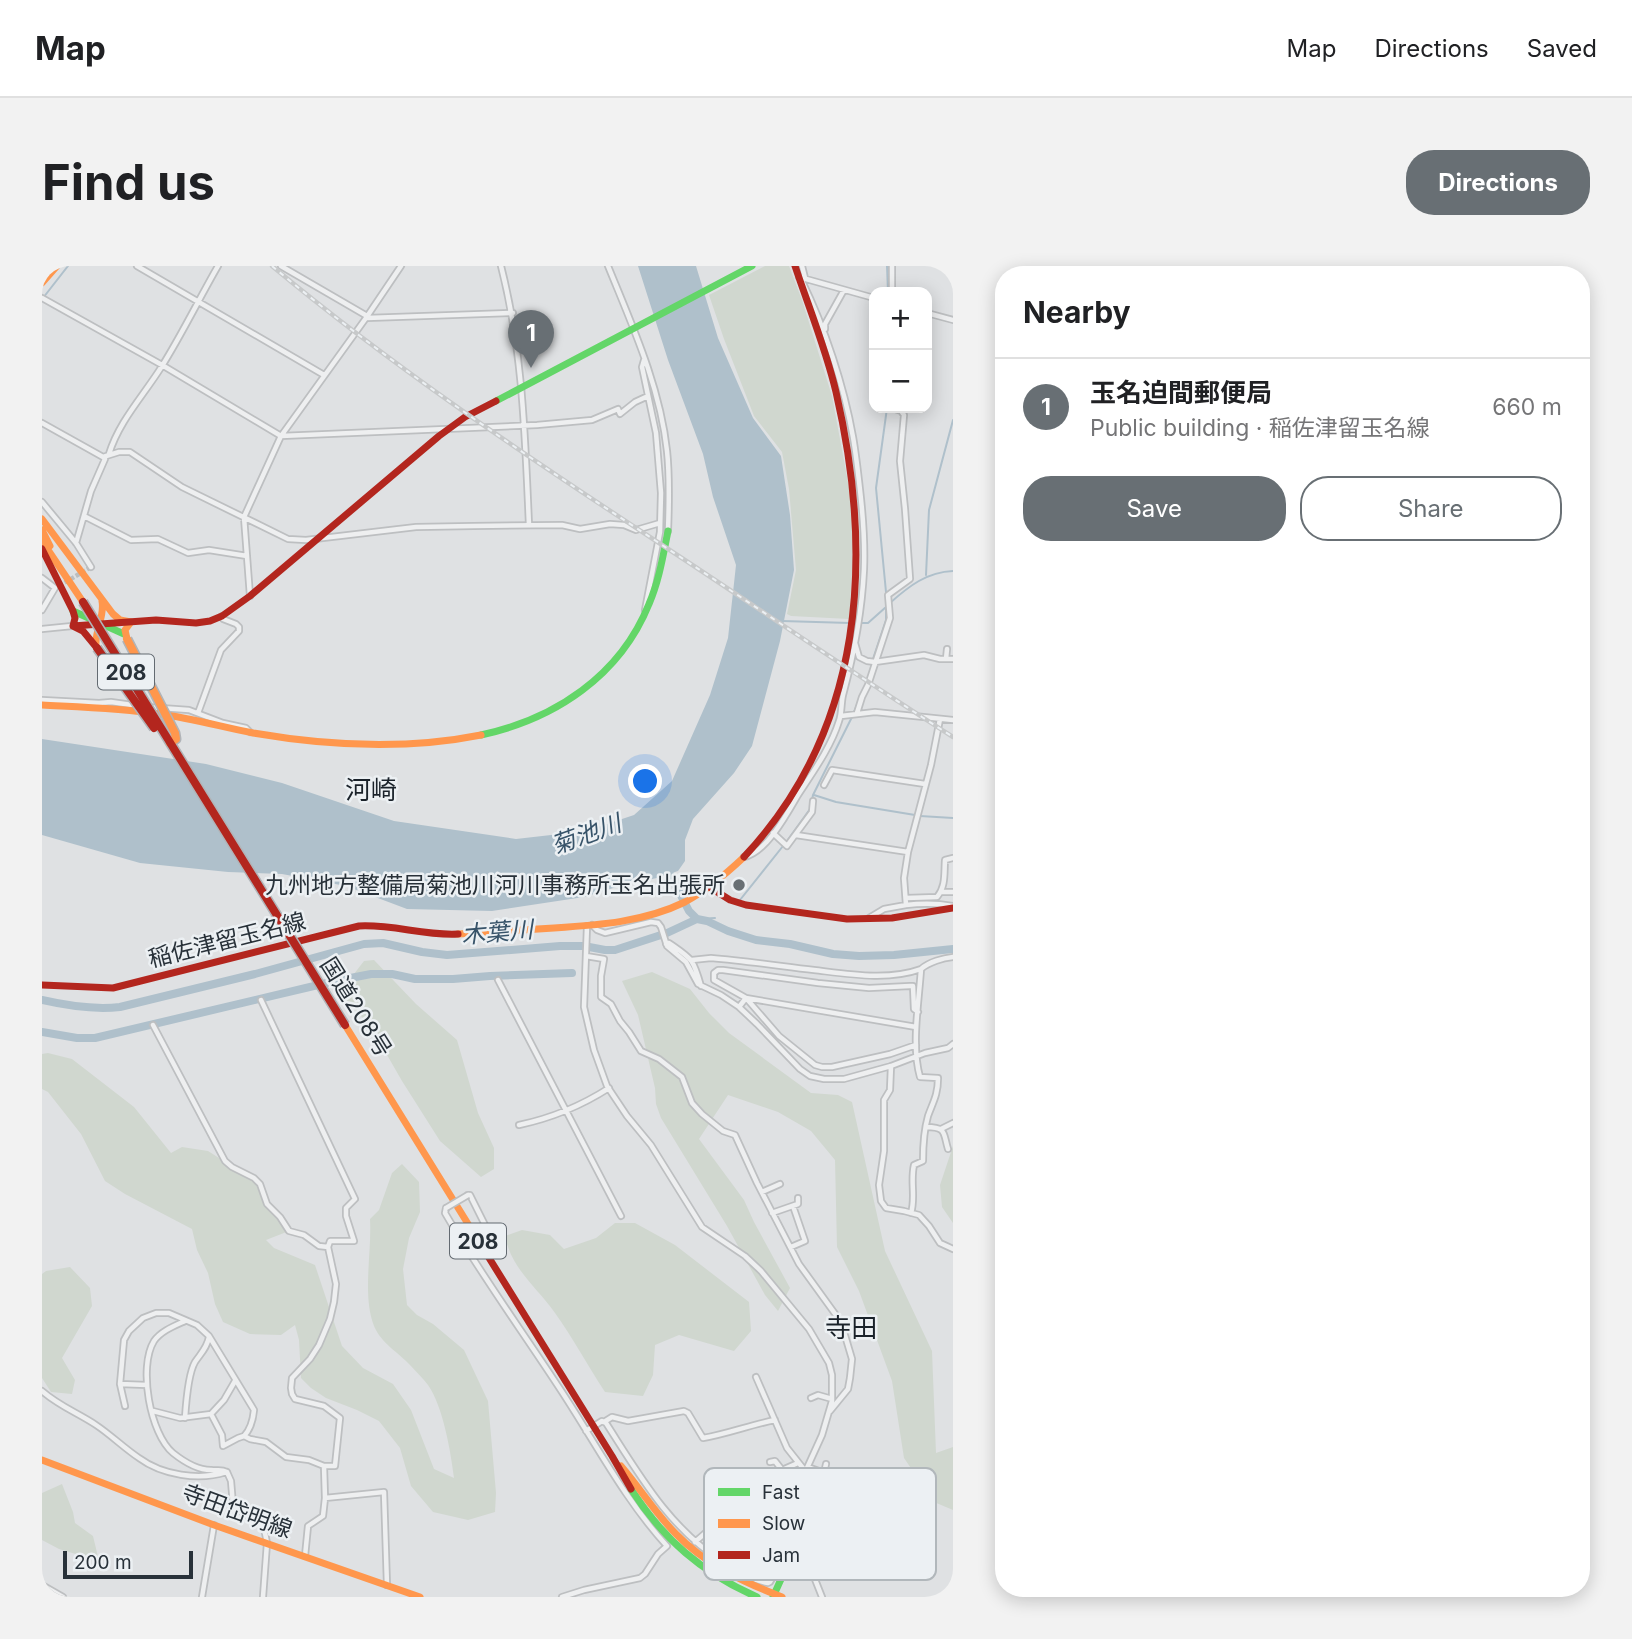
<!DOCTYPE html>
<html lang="en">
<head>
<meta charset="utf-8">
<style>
	body { margin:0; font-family:Inter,"Noto Sans JP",sans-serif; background:#f2f2f2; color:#202124 }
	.controls { position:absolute; right:21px; top:21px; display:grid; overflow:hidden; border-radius:14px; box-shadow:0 4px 18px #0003 }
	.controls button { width:63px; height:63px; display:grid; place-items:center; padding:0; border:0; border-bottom:2px solid #e0e0e0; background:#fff; color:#202124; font:35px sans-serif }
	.scale { position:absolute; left:21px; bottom:18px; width:130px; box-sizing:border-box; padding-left:7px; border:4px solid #283139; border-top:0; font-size:19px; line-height:24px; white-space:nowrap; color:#283139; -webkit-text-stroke:5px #ecf0f3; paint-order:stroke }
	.you { position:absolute; left:604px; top:516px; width:24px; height:24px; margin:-18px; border:5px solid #fff; border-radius:50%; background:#1a73e8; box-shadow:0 0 0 10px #1a73e833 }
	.badge { display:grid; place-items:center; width:46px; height:46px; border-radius:50%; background:#686f74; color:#fff; font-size:23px; font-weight:700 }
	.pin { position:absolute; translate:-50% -58px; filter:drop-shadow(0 2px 4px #0008) }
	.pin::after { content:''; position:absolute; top:37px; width:24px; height:21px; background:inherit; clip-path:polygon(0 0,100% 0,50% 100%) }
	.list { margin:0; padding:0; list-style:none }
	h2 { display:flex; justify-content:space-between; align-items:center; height:91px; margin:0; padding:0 28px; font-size:30px }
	h2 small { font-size:23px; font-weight:400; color:#757577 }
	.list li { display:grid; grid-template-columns:46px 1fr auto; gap:21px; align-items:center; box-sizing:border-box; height:98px; padding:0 28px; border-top:2px solid #e0e0e0 }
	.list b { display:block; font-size:26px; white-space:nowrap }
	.list p { margin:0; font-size:23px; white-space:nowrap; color:#757577 }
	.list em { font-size:23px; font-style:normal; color:#757577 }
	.actions { display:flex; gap:14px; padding:21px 28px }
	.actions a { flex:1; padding:16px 0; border:2px solid #686f74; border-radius:28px; text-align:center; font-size:24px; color:#686f74 }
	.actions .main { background:#686f74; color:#fff }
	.map { position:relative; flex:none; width:911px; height:1331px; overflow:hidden; border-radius:28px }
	header { display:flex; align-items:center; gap:42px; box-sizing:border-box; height:98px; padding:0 35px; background:#fff; border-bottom:2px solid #e0e0e0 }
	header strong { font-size:33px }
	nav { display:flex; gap:38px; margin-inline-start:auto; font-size:24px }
	.intro { display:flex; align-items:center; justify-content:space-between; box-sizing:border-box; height:168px; padding:0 42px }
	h1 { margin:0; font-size:49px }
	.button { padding:18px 32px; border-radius:28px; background:#686f74; color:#fff; font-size:24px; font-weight:700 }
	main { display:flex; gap:42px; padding:0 42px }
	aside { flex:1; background:#fff; border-radius:28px; box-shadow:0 4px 18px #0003 }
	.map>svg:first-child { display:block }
</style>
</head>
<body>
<header>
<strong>Map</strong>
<nav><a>Map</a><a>Directions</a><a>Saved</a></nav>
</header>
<div class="intro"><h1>Find us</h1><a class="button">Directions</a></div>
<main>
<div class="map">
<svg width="911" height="1331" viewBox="0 0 911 1331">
	<rect width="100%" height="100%" fill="#dfe1e3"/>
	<!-- green -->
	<path fill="#d0d7cf" d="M 723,0 L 747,0 L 760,34 L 790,130 L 808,227 L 812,279 L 807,353 L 749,350 L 745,348 L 754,304 L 747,223 L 740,186 L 712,150 L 682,73 L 667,29 Z
		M 332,694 L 374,738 L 415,774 L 436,847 L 452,882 L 452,903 L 439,911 L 398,875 L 360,815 L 329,761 L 300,729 L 305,717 L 322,695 Z
		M 610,706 L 648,723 L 667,747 L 687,767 L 769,827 L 796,829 L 810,836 L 843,985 L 890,1085 L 894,1187 L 911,1181 L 911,1244 L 892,1236 L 862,1192 L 850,1115 L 817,1025 L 795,981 L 793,894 L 769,865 L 736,846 L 686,829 L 657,873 L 702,934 L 712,956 L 748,1022 L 736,1045 L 723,1029 L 685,960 L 619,852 L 614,838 L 613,822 L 596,749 L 580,715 Z
		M 6,787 L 30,793 L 92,841 L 129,887 L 140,881 L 166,885 L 218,918 L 225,938 L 247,965 L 224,974 L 232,982 L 273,999 L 300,1080 L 321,1102 L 351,1118 L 369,1144 L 392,1203 L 412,1212 C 409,1187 401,1140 386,1119 C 381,1112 374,1106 368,1099 C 357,1087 339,1077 332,1060 C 320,1029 330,987 328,953 L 337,944 L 350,907 L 360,898 L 377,916 L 378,946 L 367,972 L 361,1003 L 365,1039 L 375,1049 L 391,1058 L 422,1084 L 446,1135 L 454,1227 L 453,1246 L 426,1254 L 391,1246 L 369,1220 L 358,1182 L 337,1155 L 315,1144 L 284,1132 L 269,1122 L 259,1112 L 257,1074 L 253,1059 L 239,1069 L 208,1068 L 181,1056 L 173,1038 L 166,1007 L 155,984 L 150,963 L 83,928 L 63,915 L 39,868 L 6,826 L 0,823 L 0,788 Z
		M 911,880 L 911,957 L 900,941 L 898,919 Z
		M 573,957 L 593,957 L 633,979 L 707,1036 L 709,1065 L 692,1085 L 637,1069 L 613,1079 L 611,1109 L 601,1130 L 563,1126 C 546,1100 531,1072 513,1047 C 494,1020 470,1004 463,970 L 480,964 L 508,969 L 522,983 L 554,972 Z
		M 28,1001 L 48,1022 L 50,1040 L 20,1092 L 33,1114 L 30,1128 L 9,1126 L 0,1112 L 0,1008 L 4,1005 Z
		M 20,1218 L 31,1246 L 33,1257 L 51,1270 L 57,1295 L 17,1283 L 0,1274 L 0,1227 Z"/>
	<!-- water -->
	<path fill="#afc0cb" d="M 596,0 L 654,0 L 676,72 L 711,152 L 739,190 L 748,249 L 752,304 L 738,375 L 710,480 L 692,507 L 651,553 L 643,574 L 643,595 L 636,605 L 615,612 L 584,618 L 542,631 L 450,645 L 365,643 L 304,620 L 240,608 L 186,606 L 98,597 L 0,569 L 0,473 L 164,498 L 240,517 L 352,555 L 474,573 L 544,565 L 592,549 L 630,515 L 668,429 L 686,372 L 694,299 L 671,231 L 661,188 L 626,94 Z"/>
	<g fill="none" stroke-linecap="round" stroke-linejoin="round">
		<!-- stream -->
		<path stroke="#afc0cb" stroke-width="2" d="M 845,0 L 846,26
			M 1,32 L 26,0
			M 884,309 L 887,244 L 911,154
			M 848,337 C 867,320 885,306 911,305
			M 740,355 L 808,357
			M 817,357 L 826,357 L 844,341
			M 831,393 L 844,354 L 844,326 L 834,222 L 845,142
			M 827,410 L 830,399
			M 820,426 L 825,416
			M 812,446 L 818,432
			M 772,529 L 794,536 L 873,549
			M 770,534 L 771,529 L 810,451
			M 878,550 L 911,552
			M 745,575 L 768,543
			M 698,634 L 741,580
			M 655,653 L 673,652"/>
		<!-- river -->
		<path stroke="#afc0cb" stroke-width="8" d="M 623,599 L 647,645 L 655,653
			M 0,734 C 26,740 52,744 78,741 L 213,708 L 322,678 L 341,677 L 380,686 L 405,689 L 518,680 L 542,680 L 563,684 L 573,684 L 625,667 L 655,653 L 665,655 L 686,665 L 714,674 L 748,678 L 791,688 L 817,690 L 852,689 L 911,683
			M 0,766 L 35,772 L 53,772 L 293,715 L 329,708 L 350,708 L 373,713 L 411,713 L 448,710 L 530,707"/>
		<!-- street-tunnel -->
		<path stroke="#babec1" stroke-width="4.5" stroke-dasharray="4.5 2" stroke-linecap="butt" d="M 17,320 L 49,301"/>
		<!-- street casing -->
		<g stroke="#bdbfc1" stroke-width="8">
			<path id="street" d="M 95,0 L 282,109
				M 239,0 L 325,50
				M 459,0 C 481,86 483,171 487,259
				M 566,0 C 590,59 618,120 625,185 C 628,212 627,238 626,265
				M 760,0 L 763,12
				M 850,0 L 850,26
				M 757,11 L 832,32
				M 0,32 L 120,99 L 239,170 L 495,159 L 550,154 L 576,143 L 578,148 L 593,136 L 606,130
				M 885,47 L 911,54
				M 325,52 L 471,47
				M 783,63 L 783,58 L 802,24
				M 602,94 L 600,101 L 614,167 L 619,227 L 618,266 L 603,344
				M 0,157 L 61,191 L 77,186 L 88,186 L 140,221 L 246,273 L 264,274 L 374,261 L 431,260 L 520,259 L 538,263 L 568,258 L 582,259 L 594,264 L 618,257
				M 67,188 C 77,155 102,129 120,100 C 140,68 157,33 176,0
				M 0,236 L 34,277 L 49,301
				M 42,250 L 89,274 L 116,273 L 146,287 L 167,284 L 205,290
				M 34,277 L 49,225 L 63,193 L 61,191
				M 0,312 L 13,322 L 0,344
				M 208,330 L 202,251 L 239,170 L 324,52 L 359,0
				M 0,363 L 30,360
				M 813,377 L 817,391 L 825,395 L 833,396 L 882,389 L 898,393 L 911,393
				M 904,393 L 905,383
				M 0,434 L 57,437 L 69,436 L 97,440
				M 105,441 L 147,444 L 181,457 L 204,462 L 208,466
				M 156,447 L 179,384 L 197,365 L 197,361 L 194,358 L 181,353 L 180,350
				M 815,447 L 820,431 L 826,419 L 848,352 L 846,329 L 868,313 L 863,243 L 858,195 L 862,149 L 859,145 L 850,142
				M 799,450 L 833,446 L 911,454
				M 782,519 L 790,504 L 883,518
				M 731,567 L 745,580 L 770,546 L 771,535
				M 754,569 L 866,586
				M 702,591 C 724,587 745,548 756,529 C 771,506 789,481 797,455 C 800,447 799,437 801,429 C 812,388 820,345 822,303 C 823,277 821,250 818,224 C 816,206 814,188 811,171 C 802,120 783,62 760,15
				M 899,626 L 911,626
				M 864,632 L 895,631 C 904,620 902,608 903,594 L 911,592
				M 864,639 C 880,637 895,637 911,640
				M 827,652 L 842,643 L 864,639 L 862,612 L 866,586 L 889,499 L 898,453
				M 550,659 L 555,664 L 563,667 L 609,656 L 616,657 L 619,661 L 625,680 L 644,696 L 656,718 L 679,729 L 697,741 L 715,758 L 758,803 L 768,810 L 782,813 L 802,813 L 849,800 L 883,787 L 906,782 L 911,778
				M 545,660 L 542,741 L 552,784 L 565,820 L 585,850 L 609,879 L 660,961 L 703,990 L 719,1005 L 767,1063 L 787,1097 L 790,1109 L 790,1135 L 780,1169 L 765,1202 L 762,1220 L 761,1253 L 757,1273 L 780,1331
				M 624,678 L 627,677 C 650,693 651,692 659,720
				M 544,690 L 562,693 L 559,710 L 559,731 L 569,738 L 578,755 L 587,766 L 599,785 L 617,793 L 640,811 L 650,837 L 660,848 L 681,865 L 693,869 L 715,917 L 757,998 L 799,1056 L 810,1093 L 808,1112 L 806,1123 L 788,1145
				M 650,694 L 669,692 C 704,695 738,700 772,704 C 806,708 846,715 879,703
				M 456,714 L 579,950
				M 219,734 L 313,933 L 304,942 L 304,950 L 312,975 L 288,975 L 286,981
				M 697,741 L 704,732 L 874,761
				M 111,759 L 183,895 L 190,901 L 212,912 L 218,918 L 225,938 L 238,951 L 247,965 L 262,969 L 277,980 L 286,981
				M 874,779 L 848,788 L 790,801 L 780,801 L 773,799 L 737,770 L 704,732 L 672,714 L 672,707 L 676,704 L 681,704 L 776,717 L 827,722 L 868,720 L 871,720 L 872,743 L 876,746
				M 849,800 L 848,824 L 842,834 L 842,885 L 837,919 L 839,935 L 844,942 L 862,945 L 877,949 L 887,960 L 898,977 L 911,983
				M 477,859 C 510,852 539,840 567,822
				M 884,861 C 905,861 901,867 906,883
				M 899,863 L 911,857
				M 720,926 L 738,918
				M 426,929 L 428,929 L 447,967 L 446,969 L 437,975
				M 404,942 L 403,947 C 439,1009 481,1066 520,1126 C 554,1178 583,1234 625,1280
				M 730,947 L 756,938 L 756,932
				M 869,947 C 874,931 868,916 872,899 L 881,895 C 881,880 882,864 886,850 C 891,836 896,829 896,812 L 878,811 C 869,780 877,735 879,703 C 887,696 901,692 911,691
				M 749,981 L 763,975 L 751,940
				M 143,1055 C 132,1060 119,1065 112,1075 C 96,1101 108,1168 131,1187 C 141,1195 156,1204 169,1204 C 176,1205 179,1203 185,1206
				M 714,1111 L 745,1182 L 764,1206
				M 78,1118 L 105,1119
				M 0,1125 C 17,1140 36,1147 54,1159 C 69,1169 82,1182 97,1192 C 120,1209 157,1215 184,1206
				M 769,1132 L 776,1129 L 790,1133
				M 83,1140 L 78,1118 L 82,1074 L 87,1065 L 101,1052 L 114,1047 L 127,1047 L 155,1059 L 167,1070 L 212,1144 C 211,1154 209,1163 202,1170
				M 111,1145 L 138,1152 L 169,1148 L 182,1134 L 193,1115
				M 169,1148 L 180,1169 L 181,1180 L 196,1172 L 202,1170 L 208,1173 L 224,1176 L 244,1191 L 267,1194 L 282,1200 L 293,1200 L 298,1152 L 282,1140 L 253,1133 L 250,1128 L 249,1122 L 250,1112 L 268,1093 L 277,1079 L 288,1053 L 292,1036 L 294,1018 L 286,981
				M 143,1152 C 144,1137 146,1108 153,1096 C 159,1087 165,1082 167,1071
				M 562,1156 L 570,1151 L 586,1155 L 642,1145 L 646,1147 L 661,1172 C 685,1168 708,1159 733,1154
				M 544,1165 L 560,1155 L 564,1157 C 598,1210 627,1262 682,1297 C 695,1305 710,1314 726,1317 L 728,1316 L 737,1300 L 746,1300
				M 728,1196 L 733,1195 L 740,1204
				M 766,1201 L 793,1211 L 795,1235 L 821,1229 L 847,1226
				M 185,1206 L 189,1215 L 191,1239 L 222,1262 L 225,1277 L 221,1331
				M 782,1207 L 784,1198
				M 717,1215 L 726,1253
				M 762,1227 L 794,1224
				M 283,1232 L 342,1226 L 345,1319
				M 814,1271 L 823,1265 L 825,1244 L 823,1229
				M 653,1276 L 683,1250 L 707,1222 L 724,1211 L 756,1197
				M 263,1290 L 266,1260 L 281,1250 L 283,1232 L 282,1200
				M 0,1319 L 21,1331
				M 160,1331 L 172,1259
				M 520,1331 L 542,1324 L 598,1312 L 603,1308 L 616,1288 L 625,1280"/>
		</g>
		<!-- street -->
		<use href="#street" stroke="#eeeff0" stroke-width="4.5"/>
		<!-- fast -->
		<path stroke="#63d668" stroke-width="7" d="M 454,135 L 710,0
			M 31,345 L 82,368
			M 439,469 C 513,453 578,410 607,338 C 617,315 621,290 626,265
			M 589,1223 C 621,1273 660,1307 715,1331
			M 731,1331 L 757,1273"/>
		<!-- slow -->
		<path stroke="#ff974d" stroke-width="7" d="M 0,17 L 15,0
			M 0,253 L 71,348 L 78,354 L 89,356 L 83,364 L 85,373
			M 0,264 L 8,280
			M 0,275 L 41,336
			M 54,379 C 53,363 63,351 60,335
			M 0,439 C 39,441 78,442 117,448 C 149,452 180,461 211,467 C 286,480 364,484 439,469
			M 416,668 C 448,666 480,664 512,662 C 557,659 602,656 643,636 C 665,624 684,608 702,591
			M 303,759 L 444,987
			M 0,1194 L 172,1259 L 378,1331
			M 579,1200 C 598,1222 613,1247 634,1268 C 663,1298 701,1316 740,1331"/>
		<!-- jam -->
		<path stroke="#b3261e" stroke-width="7" d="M 0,283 L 31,345 L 33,352 L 31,360 L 41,365 L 55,382
			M 31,360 L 114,354 L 154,357 L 168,355 L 180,350 L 208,330 L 397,170 L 423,151 L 454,135
			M 702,591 C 823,462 832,290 794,126 C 784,83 767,42 753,0
			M 669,622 L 688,634 L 704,639 L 805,653 L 850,652 L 911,642
			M 0,719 L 71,722 L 317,660 C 351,658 382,670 416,668
			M 444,987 L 570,1190 L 589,1223"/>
		<!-- rail casing -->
		<g stroke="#c7c9ca" stroke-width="4.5">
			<path id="rail" d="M 230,0 C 351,101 483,189 614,275 C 713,340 811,407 911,471"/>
		</g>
		<!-- rail -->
		<use href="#rail" stroke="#ecf0f3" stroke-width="2" stroke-dasharray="5" stroke-linecap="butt"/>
		<!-- street-bridge casing -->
		<g stroke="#bdbfc1" stroke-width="8" stroke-linecap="butt">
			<path id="street-bridge" d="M 404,942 L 426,929"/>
		</g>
		<!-- slow-bridge casing -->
		<g stroke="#b1b4b8" stroke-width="11" stroke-linecap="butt">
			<path id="slow-bridge" d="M 85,373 L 133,467 L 134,473 L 128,477"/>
		</g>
		<!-- jam-bridge casing -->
		<g stroke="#b1b4b8" stroke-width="11" stroke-linecap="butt">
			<path id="jam-bridge" d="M 41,336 L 303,759
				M 55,382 L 112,462"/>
		</g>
		<!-- street-bridge -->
		<use href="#street-bridge" stroke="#eeeff0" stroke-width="4.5"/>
		<!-- slow-bridge -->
		<use href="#slow-bridge" stroke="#ff974d" stroke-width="8"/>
		<!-- jam-bridge -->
		<use href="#jam-bridge" stroke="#b3261e" stroke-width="8"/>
	</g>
	<!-- markers -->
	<circle fill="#686f74" stroke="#ecf0f3" stroke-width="2.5" cx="697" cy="619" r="7"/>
	<g text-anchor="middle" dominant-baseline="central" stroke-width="5" stroke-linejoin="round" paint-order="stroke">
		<!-- shield labels -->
		<g fill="#ecf0f3" stroke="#636a71" stroke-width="2">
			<rect x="56" y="388.5" width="56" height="35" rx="5"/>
			<rect x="408" y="957.5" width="56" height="35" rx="5"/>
		</g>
		<g font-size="21" font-weight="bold" fill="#283139">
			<text x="84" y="406">208</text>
			<text x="436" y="975">208</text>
		</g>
		<!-- poi labels -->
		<g font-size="23" fill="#283139" stroke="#ecf0f3" text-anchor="end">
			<text x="683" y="619">九州地方整備局菊池川河川事務所玉名出張所</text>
		</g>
		<!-- street labels -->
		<g font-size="23" fill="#283139" stroke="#ecf0f3">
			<text transform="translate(185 674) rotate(-14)">稲佐津留玉名線</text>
			<text transform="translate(314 741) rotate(58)">国道208号</text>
			<text transform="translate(195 1245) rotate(20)">寺田岱明線</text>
		</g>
		<!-- water labels -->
		<g font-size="24" font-style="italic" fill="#375369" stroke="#ecf0f3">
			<text transform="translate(544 568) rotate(-20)">菊池川</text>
			<text transform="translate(455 666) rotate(-5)">木葉川</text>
		</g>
		<!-- quarter labels -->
		<g font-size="26" fill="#1a222a" stroke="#ecf0f3">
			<text x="329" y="523">河崎</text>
			<text x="809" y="1061">寺田</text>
		</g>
	</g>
	<!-- legend -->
	<rect x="662" y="1202" width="232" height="112" rx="10" fill="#ecf0f3" stroke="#b1b7bb" stroke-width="2"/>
	<rect x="676" y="1222" width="32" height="8" fill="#63d668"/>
	<rect x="676" y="1253" width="32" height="9" fill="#ff974d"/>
	<rect x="676" y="1285" width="32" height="8" fill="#b3261e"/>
	<g font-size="19" fill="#283139">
		<text x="720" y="1233">Fast</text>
		<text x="720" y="1264">Slow</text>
		<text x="720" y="1296">Jam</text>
	</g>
</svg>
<div class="controls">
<button>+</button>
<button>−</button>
</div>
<div class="scale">200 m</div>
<div class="you"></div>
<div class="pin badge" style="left:489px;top:102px">1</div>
</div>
<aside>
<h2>Nearby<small></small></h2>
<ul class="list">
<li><span class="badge">1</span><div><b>玉名迫間郵便局</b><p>Public building · 稲佐津留玉名線</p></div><em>660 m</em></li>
</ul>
<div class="actions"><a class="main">Save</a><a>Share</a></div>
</aside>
</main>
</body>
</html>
